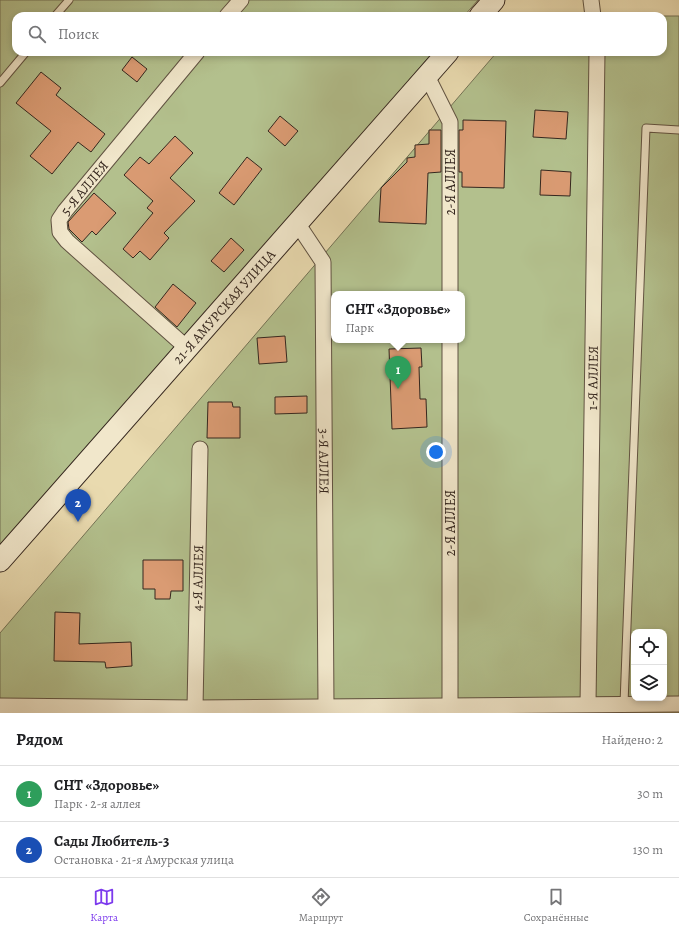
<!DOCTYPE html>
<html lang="ru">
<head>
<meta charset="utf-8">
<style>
	body { margin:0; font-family:Alegreya,serif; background:#f2f2f2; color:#202124 }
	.controls { position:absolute; right:12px; bottom:12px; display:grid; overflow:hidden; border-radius:8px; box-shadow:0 2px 6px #0003 }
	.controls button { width:36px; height:36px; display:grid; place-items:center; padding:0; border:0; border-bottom:1px solid #e0e0e0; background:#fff; color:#202124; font:20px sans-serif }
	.you { position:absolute; left:436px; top:452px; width:14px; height:14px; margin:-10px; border:3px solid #fff; border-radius:50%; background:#1a73e8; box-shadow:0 0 0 6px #1a73e833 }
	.badge { display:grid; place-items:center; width:26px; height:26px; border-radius:50%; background:#7c3aed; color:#fff; font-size:13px; font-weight:700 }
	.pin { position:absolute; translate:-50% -33px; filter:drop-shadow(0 1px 2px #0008) }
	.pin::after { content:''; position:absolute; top:21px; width:14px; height:12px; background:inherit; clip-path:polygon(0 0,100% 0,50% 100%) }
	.popup { position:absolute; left:331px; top:291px; width:134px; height:52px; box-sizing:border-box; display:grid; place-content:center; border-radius:8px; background:#fff; filter:drop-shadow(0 1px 3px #0005); font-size:13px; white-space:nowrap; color:#757577 }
	.popup b { font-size:15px; color:#202124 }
	.popup::after { content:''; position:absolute; left:50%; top:100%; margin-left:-8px; border:8px solid transparent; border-top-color:#fff }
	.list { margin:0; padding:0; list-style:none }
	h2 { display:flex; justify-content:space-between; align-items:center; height:52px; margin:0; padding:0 16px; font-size:17px }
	h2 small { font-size:13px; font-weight:400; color:#757577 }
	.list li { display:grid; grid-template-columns:26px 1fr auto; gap:12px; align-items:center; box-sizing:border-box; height:56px; padding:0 16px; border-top:1px solid #e0e0e0 }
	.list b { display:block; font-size:15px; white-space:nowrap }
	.list p { margin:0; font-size:13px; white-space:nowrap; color:#757577 }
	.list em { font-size:13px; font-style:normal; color:#757577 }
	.icon { flex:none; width:22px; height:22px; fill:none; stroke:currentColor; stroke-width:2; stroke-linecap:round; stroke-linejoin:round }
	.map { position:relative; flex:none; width:679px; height:713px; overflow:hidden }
	.search { position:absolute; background:#fff; box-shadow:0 2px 6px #0003; left:12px; right:12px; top:12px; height:44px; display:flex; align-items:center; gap:10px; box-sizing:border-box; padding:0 14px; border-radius:12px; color:#757577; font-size:15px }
	.sheet { height:164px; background:#fff }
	nav { display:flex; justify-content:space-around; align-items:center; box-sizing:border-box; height:56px; border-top:1px solid #e0e0e0; background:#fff; font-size:11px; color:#757577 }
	nav a { display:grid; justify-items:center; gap:2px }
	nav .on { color:#7c3aed }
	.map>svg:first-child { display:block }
</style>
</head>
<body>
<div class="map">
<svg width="679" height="713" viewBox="0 0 679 713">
	<rect width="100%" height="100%" fill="#e9daaf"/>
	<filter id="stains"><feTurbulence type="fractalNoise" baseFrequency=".005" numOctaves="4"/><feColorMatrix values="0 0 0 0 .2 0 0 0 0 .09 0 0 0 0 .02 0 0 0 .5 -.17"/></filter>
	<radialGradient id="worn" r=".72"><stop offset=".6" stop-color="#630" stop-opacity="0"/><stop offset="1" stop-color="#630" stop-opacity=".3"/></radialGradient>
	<!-- green -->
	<path fill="#b3c08d" stroke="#747356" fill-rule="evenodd" d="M 0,0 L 478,0 L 464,16 L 16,16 L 16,52 L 433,52 L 0,555 Z
		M 659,16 L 679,16 L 679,713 L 0,713 L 0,633 L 497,52 L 663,52 L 663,16 ZM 334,294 L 462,294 L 462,340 L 334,340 ZM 634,632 L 664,632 L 664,698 L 634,698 Z"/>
	<!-- building -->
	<path fill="#da9b73" stroke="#34261e" d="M 132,57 L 147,69 L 137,82 L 122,70 Z
		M 41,72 L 61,88 L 56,95 L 105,134 L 91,152 L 78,142 L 52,174 L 30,156 L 51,131 L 16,103 Z
		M 535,110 L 568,112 L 566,139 L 533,137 Z
		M 280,116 L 298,131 L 285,146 L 268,131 Z
		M 463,120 L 506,121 L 504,188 L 462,187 L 462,172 L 459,172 L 459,130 L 463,130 Z
		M 429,130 L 441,130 L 441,172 L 428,173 L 426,224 L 379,222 L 381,188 L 407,162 L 407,158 L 415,157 L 415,145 L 429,144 Z
		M 175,136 L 193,153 L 170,178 L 195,201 L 164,233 L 169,238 L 150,260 L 140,251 L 133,258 L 123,249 L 153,213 L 147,208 L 153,201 L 124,175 L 140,157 L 149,164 Z
		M 247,157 L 262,169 L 234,205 L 219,193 Z
		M 541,170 L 571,172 L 570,196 L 540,195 Z
		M 94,193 L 116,213 L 96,235 L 92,231 L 82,242 L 69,229 L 68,222 Z
		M 231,238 L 244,250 L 224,272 L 211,261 Z
		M 173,284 L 196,303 L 177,327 L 155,307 Z
		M 285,336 L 287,362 L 259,364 L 257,338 Z
		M 421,348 L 422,367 L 419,367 L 420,399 L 426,399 L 427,427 L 392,429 L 389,349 Z
		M 307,396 L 307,413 L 275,414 L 275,397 Z
		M 208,402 L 232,402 L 233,407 L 240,407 L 240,438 L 207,438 Z
		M 143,560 L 183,560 L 183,591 L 171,591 L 170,599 L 155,599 L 155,589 L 143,589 Z
		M 55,612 L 80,613 L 79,644 L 131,642 L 132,666 L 106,668 L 105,662 L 54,661 Z"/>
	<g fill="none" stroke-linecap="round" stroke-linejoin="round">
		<!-- service casing -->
		<g stroke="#615342" stroke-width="9">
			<path id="service" d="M 55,16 L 69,0
				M 0,83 L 26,52
				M 624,704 L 646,128 L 679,130"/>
		</g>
		<!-- minor casing -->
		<g stroke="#615342" stroke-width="17">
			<g id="minor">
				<path d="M 591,0 L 593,16"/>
				<path d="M 227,16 L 241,0"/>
				<path d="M 427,76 L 450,122 L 450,294"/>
				<path id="s1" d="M 297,223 L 323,262 L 326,707"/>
				<path id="s2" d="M 187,348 L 67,241 L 60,232 L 59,220 L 65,211 L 197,52"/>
				<path id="s3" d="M 588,704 L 597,52"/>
				<path d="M 450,705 L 450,340"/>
				<path d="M 0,706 L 195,708 L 679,704"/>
				<path id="s4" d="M 195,708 L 200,449"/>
			</g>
		</g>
		<!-- secondary casing -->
		<g stroke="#34261e" stroke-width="23">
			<g id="secondary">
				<path d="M 480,16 L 494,0"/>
				<path id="s5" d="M 0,561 L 448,52"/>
			</g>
		</g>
		<!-- service -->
		<use href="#service" stroke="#f1e7cb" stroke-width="7"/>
		<!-- minor -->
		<use href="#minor" stroke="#f1e7cb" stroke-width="15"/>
		<!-- secondary -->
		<use href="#secondary" stroke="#f1e7cb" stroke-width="21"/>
	</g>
	<g text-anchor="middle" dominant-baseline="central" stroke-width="3" stroke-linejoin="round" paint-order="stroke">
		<!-- street labels -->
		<g font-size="14" fill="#34261e" stroke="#f1e7cb">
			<text transform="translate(450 182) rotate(-90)">2-Я АЛЛЕЯ</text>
			<text stroke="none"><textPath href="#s2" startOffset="225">5-Я АЛЛЕЯ</textPath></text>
			<text stroke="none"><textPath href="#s5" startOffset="339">21-Я АМУРСКАЯ УЛИЦА</textPath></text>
			<text stroke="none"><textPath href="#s3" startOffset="326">1-Я АЛЛЕЯ</textPath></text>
			<text stroke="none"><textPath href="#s1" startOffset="246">3-Я АЛЛЕЯ</textPath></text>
			<text transform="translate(450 523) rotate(-90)">2-Я АЛЛЕЯ</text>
			<text stroke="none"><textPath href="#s4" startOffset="130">4-Я АЛЛЕЯ</textPath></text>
		</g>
	</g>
	<rect width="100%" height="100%" filter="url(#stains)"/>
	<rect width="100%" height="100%" fill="url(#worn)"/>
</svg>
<div class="controls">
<button><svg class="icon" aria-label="locate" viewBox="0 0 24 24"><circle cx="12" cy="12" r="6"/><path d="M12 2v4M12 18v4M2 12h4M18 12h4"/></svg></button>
<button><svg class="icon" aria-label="layers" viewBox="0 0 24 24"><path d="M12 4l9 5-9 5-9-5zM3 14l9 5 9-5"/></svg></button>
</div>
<div class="you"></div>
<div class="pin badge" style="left:398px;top:389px;background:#2e9e5b">1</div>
<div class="popup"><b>СНТ «Здоровье»</b>Парк</div>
<div class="pin badge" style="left:78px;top:522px;background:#1a4fb4">2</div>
<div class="search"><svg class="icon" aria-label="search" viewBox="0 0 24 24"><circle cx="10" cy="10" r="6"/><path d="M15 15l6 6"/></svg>Поиск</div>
</div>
<section class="sheet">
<h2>Рядом<small>Найдено: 2</small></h2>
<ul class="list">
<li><span class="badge" style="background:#2e9e5b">1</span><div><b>СНТ «Здоровье»</b><p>Парк · 2-я аллея</p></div><em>30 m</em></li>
<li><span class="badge" style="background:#1a4fb4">2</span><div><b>Сады Любитель-3</b><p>Остановка · 21-я Амурская улица</p></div><em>130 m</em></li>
</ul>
</section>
<nav>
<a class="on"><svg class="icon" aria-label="map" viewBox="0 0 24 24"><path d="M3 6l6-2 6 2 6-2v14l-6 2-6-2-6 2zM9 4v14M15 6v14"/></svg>Карта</a>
<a><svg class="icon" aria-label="directions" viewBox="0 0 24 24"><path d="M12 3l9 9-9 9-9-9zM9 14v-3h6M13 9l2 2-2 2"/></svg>Маршрут</a>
<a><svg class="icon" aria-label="saved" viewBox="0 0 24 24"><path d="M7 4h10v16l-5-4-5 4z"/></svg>Сохранённые</a>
</nav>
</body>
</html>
